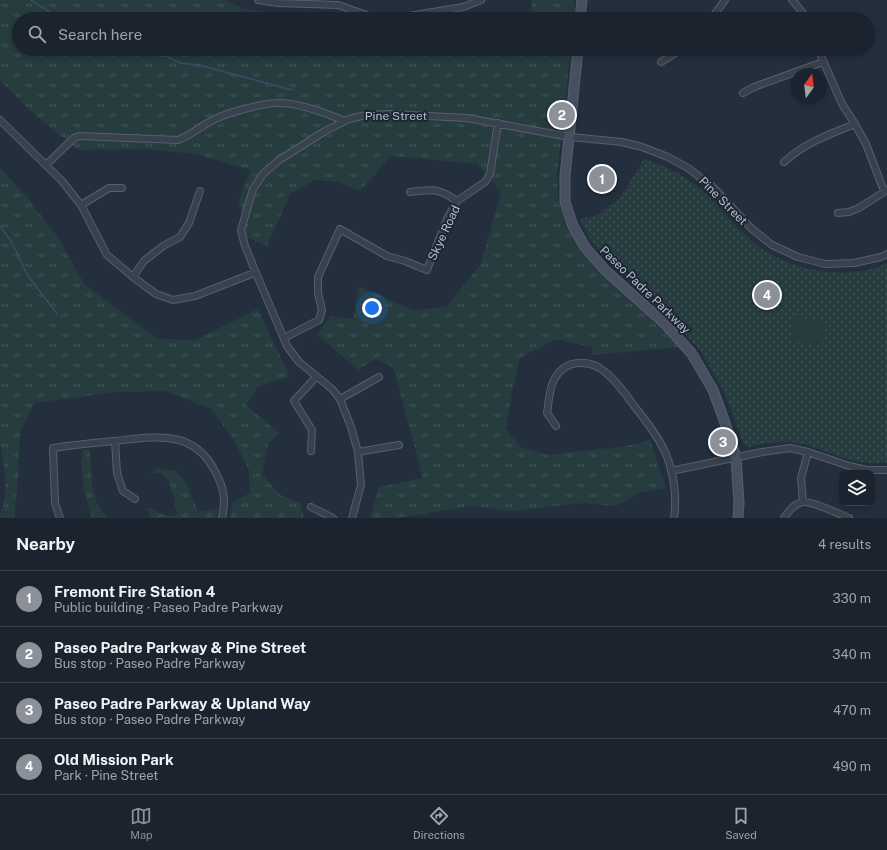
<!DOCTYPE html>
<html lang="en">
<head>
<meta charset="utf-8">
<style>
	body { margin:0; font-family:"Public Sans",sans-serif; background:#242b36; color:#f1f3f6 }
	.controls { position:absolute; right:12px; bottom:12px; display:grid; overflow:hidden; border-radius:8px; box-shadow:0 2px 6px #0003 }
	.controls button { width:36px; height:36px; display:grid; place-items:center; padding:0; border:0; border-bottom:1px solid #39404a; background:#1b232e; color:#f1f3f6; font:20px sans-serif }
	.compass { position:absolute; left:791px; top:68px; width:36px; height:36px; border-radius:50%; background:#1b232e; box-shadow:0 2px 6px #0003; rotate:14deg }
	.you { position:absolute; left:372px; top:308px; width:14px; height:14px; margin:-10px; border:3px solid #fff; border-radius:50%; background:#1a73e8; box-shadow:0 0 0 6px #1a73e833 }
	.badge { display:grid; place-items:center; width:26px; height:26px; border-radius:50%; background:#8c9099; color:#fff; font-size:13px; font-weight:700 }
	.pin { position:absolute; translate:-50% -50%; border:2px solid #fff; box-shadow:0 1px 4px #0006 }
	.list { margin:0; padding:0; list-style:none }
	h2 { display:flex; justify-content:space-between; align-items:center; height:52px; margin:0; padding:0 16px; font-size:17px }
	h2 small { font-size:13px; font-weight:400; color:#a0a4aa }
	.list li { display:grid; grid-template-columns:26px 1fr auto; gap:12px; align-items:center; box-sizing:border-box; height:56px; padding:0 16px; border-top:1px solid #39404a }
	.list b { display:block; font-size:15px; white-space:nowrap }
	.list p { margin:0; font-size:13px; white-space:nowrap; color:#a0a4aa }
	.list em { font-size:13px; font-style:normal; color:#a0a4aa }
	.icon { flex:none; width:22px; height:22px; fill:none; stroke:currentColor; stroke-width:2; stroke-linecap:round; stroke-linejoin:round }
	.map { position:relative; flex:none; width:887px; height:518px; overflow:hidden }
	.search { position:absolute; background:#1b232e; box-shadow:0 2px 6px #0003; left:12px; right:12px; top:12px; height:44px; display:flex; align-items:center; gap:10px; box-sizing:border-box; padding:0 14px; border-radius:22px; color:#a0a4aa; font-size:15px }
	.sheet { height:276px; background:#1b232e }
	nav { display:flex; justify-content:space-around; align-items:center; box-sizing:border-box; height:56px; border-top:1px solid #39404a; background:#1b232e; font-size:11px; color:#a0a4aa }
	nav a { display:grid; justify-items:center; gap:2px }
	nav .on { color:#8c9099 }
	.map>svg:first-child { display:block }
</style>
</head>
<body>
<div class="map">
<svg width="887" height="518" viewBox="0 0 887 518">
	<defs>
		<pattern id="grass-tufts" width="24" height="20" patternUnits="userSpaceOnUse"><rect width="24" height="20" fill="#263c3f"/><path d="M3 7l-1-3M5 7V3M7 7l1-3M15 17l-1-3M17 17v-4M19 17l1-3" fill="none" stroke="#435659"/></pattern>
		<pattern id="park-dots" width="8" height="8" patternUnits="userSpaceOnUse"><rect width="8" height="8" fill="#263c3f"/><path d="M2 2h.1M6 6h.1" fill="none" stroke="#435659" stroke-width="1.8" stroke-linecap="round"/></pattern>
	</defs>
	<rect width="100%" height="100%" fill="#242f3e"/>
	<!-- grass -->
	<path fill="url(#grass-tufts)" d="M 0,0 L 226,0 L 242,8 L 279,14 L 337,15 L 348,19 L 19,19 L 19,49 L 364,49 L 377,53 L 395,53 L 429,49 L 571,49 L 557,175 L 558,201 L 569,229 L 581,249 L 594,264 L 679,347 L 593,355 L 592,347 L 556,339 L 520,358 L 511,397 L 506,429 L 520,447 L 548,455 L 627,446 L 650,440 L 666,488 L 640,492 L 616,506 L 583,503 L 513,511 L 472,506 L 398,518 L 370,518 L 379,487 L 423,478 L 393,367 L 375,359 L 358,370 L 317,334 L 331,316 L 353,319 L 359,286 L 413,310 L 446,307 L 481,264 L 501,192 L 477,164 L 391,156 L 360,191 L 339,182 L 315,180 L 290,194 L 267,246 L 246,237 L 239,201 L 250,170 L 196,154 L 144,149 L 78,150 L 33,113 L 0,80 Z
		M 532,0 L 574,0 L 575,19 L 528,19 L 531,13 Z
		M 0,168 L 27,197 L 56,235 L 85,285 L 158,339 L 196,340 L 258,309 L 290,377 L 258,386 L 246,405 L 279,433 L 268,444 L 262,474 L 280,495 L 300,503 L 304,518 L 230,518 L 233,502 L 250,493 L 249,470 L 234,440 L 211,409 L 165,391 L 117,392 L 34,403 L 20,432 L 18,479 L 14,518 L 0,518 C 0,512 3,508 4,503 C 7,483 4,462 0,444 Z
		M 90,449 L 92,486 L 98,506 L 107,518 L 92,518 C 85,496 79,473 83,450 Z
		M 157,468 L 176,471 L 187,483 L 198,512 L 218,509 L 216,518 L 150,518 L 147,508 L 152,508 C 159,514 169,518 177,514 C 175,500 172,483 162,473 L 151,474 Z"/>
	<!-- park -->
	<path fill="url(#park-dots)" d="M 644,159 C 664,166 683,174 698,187 C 718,203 732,225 752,241 C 785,270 846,283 887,263 L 887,462 C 882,462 877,464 872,463 C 845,463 819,445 791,442 C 777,440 762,444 748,447 L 743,443 L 730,406 L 723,390 L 700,350 L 671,318 L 615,266 L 592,242 L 580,219 L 594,217 L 620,198 Z"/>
	<!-- pitch -->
	<path fill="#263c3f" d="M 795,316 L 826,322 L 821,346 L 790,340 Z"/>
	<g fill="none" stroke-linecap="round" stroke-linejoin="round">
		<!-- stream -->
		<path stroke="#394c67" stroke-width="1.5" d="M 31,0 L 61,19
			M 152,49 L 180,63 L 199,65 L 292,90
			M 0,226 L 11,241 L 28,276 L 57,314"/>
		<!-- minor casing -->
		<g stroke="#565f6c" stroke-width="8">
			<path id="minor" d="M 258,0 L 278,3 L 338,5 L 375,18 L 386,19
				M 792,0 L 803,13 L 805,19
				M 391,19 L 463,7 L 481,0
				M 711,19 L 725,0
				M 818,49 L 842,104 L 855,124 L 866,144 L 884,191
				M 661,62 L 682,49
				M 743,93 L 754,87 L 823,62
				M 0,120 L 62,181 L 81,205 L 107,255 L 133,277 L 156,294 L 173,300 L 195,296 L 254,273 L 256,273
				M 784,162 C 806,142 828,135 855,124
				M 46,165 L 74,138 L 79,136 L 178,140 C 192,135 202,125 215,119 C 223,115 233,112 241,110 C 253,107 265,103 277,103 C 298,102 326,113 345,121
				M 410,192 C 431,189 439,188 457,201
				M 81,205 L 109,188 L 122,188
				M 838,213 L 849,212 L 859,208 L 887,190
				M 133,277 L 144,261 L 163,246 L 180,237 L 189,223 L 200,191
				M 284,338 L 319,320 L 322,310 L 318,293 L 318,277 L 340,229 L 387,256 L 405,261 L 427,270 L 447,219 L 457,201 L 485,182 L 490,174 L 498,123
				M 340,399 L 379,377
				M 556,426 L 547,413 C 549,402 549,387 555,378 C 566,359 590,359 605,372 C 617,381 626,395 635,407 C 646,421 658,436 665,452 C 674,472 677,497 674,518
				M 115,441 L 117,473 L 123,491 L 135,499
				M 311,451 L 312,430 L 294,401 L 316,377
				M 358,452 L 399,445
				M 671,471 L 762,452 L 790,448 L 808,452 L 849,466 L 867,470 L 887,470
				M 803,502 L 801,478 L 808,452
				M 311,507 L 333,518
				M 60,518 L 55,503 L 53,448 C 73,445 93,443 114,441 C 153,437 193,428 215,471 C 224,488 226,499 222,518
				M 352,518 L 361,485 L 358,452 L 351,427 L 340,399 L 332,389 L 299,362 L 287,346 L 256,273 L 245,246 L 241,230 L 253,189 L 264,173 L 279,160 L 325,131 L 349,119 L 366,115 L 390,114 L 467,118 L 570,137 L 622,142 L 642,147 L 668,157 L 688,168 L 713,187 L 751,228 L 772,245 L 798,257 L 825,264 L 854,263 L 881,257 L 887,254
				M 784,518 C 788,512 795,503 803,502 C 813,501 839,514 849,518"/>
		</g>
		<!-- secondary casing -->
		<g stroke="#565f6c" stroke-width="11">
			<path id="secondary" d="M 580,19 L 582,0
				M 578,49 L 565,176 L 565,202 L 573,226 L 585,247 L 605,270 L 666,325 L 692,354 L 713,390 L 724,420 L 736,458 L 739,503 L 738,518"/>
		</g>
		<!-- minor -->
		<use href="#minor" stroke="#38414e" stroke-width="6"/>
		<!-- secondary -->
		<use href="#secondary" stroke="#465061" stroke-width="9"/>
	</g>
	<g text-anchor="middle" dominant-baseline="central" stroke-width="4" stroke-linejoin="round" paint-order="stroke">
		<!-- street labels -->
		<g font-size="12" fill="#b4bcc9" stroke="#1d2633">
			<text x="396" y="116">Pine Street</text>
			<text transform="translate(723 201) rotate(45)">Pine Street</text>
			<text transform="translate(444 233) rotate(-65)">Skye Road</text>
			<text transform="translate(645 290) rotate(44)">Paseo Padre Parkway</text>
		</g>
	</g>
</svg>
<div class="controls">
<button><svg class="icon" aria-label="layers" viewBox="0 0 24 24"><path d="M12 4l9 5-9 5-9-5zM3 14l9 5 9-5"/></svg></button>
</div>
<svg class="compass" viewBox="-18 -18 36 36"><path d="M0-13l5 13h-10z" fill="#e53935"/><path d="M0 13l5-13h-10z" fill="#a0a4aa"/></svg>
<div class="you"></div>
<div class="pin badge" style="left:602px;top:179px">1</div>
<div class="pin badge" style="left:562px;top:115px">2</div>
<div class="pin badge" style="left:723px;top:442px">3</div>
<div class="pin badge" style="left:767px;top:295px">4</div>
<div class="search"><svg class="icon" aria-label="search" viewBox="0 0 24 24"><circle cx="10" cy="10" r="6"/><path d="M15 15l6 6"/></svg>Search here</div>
</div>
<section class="sheet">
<h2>Nearby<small>4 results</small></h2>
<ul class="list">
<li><span class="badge">1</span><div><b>Fremont Fire Station 4</b><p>Public building · Paseo Padre Parkway</p></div><em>330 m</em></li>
<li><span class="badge">2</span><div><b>Paseo Padre Parkway &amp; Pine Street</b><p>Bus stop · Paseo Padre Parkway</p></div><em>340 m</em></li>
<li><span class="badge">3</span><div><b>Paseo Padre Parkway &amp; Upland Way</b><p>Bus stop · Paseo Padre Parkway</p></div><em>470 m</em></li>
<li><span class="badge">4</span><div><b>Old Mission Park</b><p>Park · Pine Street</p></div><em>490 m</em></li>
</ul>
</section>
<nav>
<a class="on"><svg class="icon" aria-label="map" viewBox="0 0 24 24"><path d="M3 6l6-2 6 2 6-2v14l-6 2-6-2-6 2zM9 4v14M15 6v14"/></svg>Map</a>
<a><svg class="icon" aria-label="directions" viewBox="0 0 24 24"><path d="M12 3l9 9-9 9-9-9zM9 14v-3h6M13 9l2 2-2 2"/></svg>Directions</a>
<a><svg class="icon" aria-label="saved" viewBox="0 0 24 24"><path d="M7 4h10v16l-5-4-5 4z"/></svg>Saved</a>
</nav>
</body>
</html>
